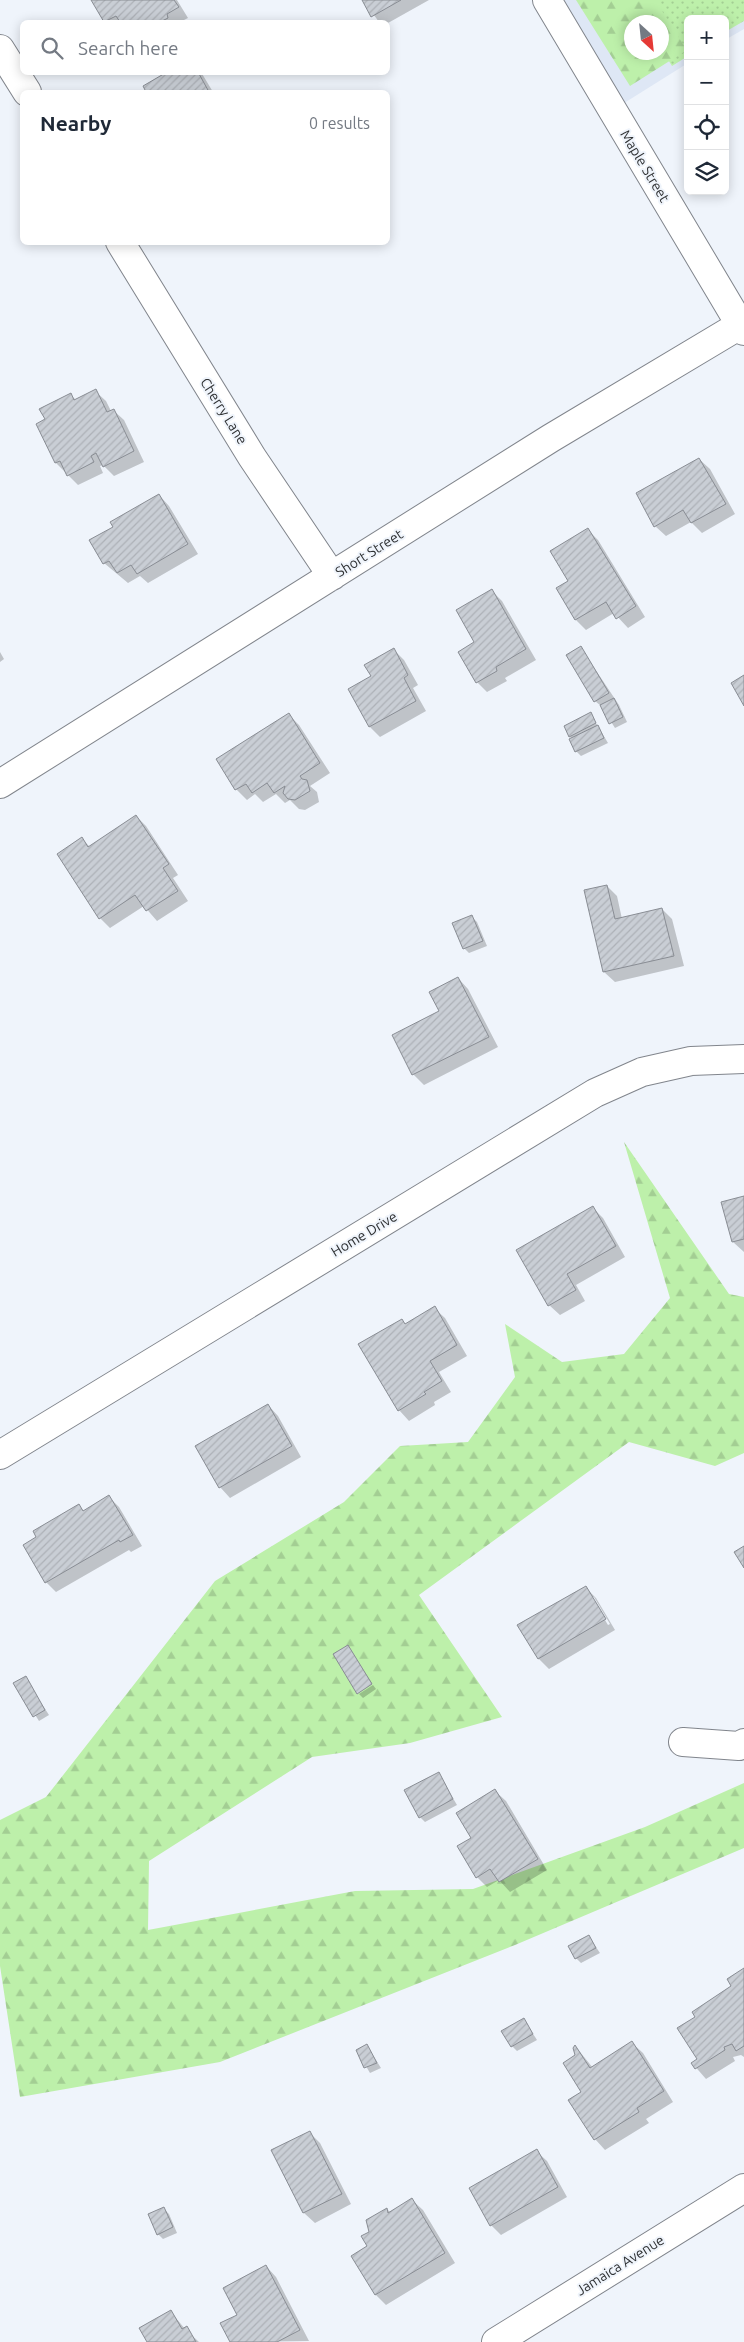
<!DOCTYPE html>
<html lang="en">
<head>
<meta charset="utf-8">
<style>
	body { margin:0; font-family:Ubuntu,sans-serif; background:#f2f2f3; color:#1f2937 }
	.controls { position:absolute; right:15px; top:15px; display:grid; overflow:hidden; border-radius:8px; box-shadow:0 2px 12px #0003 }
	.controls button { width:45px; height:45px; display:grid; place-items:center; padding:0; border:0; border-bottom:1px solid #e0e1e3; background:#fff; color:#1f2937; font:25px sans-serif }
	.compass { position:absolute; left:624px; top:15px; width:45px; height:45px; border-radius:50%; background:#fff; box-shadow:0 2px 12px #0003; rotate:153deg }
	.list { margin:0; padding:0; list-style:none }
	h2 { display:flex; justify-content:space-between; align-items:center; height:65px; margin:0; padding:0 20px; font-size:21px }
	h2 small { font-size:16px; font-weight:400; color:#747a83 }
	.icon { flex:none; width:28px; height:28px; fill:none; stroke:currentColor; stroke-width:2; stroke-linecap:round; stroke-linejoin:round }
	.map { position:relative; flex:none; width:744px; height:2342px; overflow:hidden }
	.search { position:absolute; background:#fff; box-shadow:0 2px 12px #0003; left:20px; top:20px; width:370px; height:55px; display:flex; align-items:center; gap:12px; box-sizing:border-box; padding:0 18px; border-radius:8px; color:#747a83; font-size:19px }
	.panel { position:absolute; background:#fff; box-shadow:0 2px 12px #0003; left:20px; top:90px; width:370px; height:155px; border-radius:8px }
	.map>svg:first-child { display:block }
</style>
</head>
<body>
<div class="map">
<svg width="744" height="2342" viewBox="0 0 744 2342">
	<defs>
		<pattern id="grass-dots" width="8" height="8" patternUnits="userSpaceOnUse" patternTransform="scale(1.25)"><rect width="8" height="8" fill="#bdf0aa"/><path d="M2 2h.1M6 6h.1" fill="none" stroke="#a3ce93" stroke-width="1.8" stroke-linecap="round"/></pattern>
		<pattern id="forest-firs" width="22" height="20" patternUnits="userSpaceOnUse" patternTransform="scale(1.25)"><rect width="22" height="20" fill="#bdf0aa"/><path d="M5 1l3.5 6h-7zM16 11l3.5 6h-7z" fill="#a3ce93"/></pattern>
		<pattern id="building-hatch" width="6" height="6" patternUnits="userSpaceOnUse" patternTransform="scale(1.25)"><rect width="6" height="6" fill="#c9ced5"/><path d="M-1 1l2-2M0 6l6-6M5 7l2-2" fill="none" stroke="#adb1b7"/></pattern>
	</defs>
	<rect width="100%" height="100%" fill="#eff4fb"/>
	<!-- built -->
	<path fill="#dee7f5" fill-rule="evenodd" d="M 547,0 L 744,0 L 744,29 L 725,40 L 725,19 L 688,19 L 688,63 L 613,110 ZM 632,22 L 662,22 L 662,52 L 632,52 Z"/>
	<!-- grass -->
	<path fill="url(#grass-dots)" d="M 630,0 L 744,0 L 744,21 L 725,32 L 725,19 L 688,19 L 688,56 L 672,66 L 662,50 L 662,22 Z"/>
	<!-- forest -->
	<path fill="url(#forest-firs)" fill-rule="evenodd" d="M 576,0 L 655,0 L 687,50 L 630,86 ZM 632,22 L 662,22 L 662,52 L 632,52 Z
		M 624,1142 L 729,1294 L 744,1297 L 744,1453 L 715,1466 L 629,1442 L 419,1595 L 502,1717 L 410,1743 L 312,1757 L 149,1861 L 148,1930 L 355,1891 L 473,1889 L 645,1827 L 744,1783 L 744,1848 L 515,1945 L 220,2062 L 20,2097 L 0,1966 L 0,1820 L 46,1797 L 215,1581 L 344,1502 L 400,1446 L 468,1442 L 515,1377 L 505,1324 L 562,1362 L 624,1354 L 670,1298 Z"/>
	<!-- shadow -->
	<path fill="#0003" fill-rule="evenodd" d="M 92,0 L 177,0 L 188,18 L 180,22 L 106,22 Z
		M 363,0 L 429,0 L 388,23 L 379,22 Z
		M 170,72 L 201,72 L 213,92 L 148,92 L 144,87 Z
		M 95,391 L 106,401 L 111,411 L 113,410 L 124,420 L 144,462 L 114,476 L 103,465 L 100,466 L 103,473 L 78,485 L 56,463 L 38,424 L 46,420 L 71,395 L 76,400 Z
		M 699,459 L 710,469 L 735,514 L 702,533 L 691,522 L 666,536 L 655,526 Z
		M 159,495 L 169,506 L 198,554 L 148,583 L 140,576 L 128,583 L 104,563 L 115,527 Z
		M 588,530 L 598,540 L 645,617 L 628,628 L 614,613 L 586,630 L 576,620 L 557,589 L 570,581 Z
		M 492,591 L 502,601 L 536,660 L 505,678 L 507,681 L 487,692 L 477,682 L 476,643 Z
		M 581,648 L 619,705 L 627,722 L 615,728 L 601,706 L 595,701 Z
		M 394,650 L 404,660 L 418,685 L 413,688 L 426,711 L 380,737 L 370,727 L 372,677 Z
		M 0,652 L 4,659 L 0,662 Z
		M 590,713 L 608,743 L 581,756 L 576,751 L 570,736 Z
		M 289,715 L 299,725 L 330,773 L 310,786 L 317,792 L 319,802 L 305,810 L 299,809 L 290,800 L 285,803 L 276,794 L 263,802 L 255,794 L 247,800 L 236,789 L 217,759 Z
		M 136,816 L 146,826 L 178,875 L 173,878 L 188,901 L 157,921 L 144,906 L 110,928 L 100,918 L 82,839 L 90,847 Z
		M 607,886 L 617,896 L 622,919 L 662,909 L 672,919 L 684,966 L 615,982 L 604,972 Z
		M 472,917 L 477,922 L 487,946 L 469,953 L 464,948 Z
		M 458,978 L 468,989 L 498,1047 L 424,1085 L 413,1074 L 394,1035 L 441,1011 Z
		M 744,1197 L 744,1252 L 733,1242 Z
		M 593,1208 L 603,1218 L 625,1257 L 576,1285 L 585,1301 L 560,1315 L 549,1305 Z
		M 434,1308 L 445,1318 L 467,1356 L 439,1372 L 451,1392 L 434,1402 L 435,1405 L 409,1421 L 399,1410 L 360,1344 L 402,1320 L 406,1325 Z
		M 268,1405 L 278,1416 L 301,1457 L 230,1498 L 220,1487 Z
		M 109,1497 L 119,1507 L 142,1546 L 131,1552 L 129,1550 L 56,1592 L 46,1582 L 79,1506 L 84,1511 Z
		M 585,1587 L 596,1598 L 615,1630 L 549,1669 L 539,1659 L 519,1626 ZM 591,1597 L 594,1597 L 610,1624 L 608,1625 Z
		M 348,1647 L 372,1683 L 357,1692 Z
		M 25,1678 L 49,1715 L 39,1721 L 15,1683 Z
		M 373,1685 L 376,1689 L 363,1698 L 359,1694 Z
		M 438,1773 L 457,1805 L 425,1822 L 420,1817 Z
		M 495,1791 L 506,1801 L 547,1870 L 510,1892 L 499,1880 L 487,1887 L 477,1877 L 472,1838 Z
		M 589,1937 L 600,1953 L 581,1963 L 576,1958 Z
		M 744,1969 L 744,2057 L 741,2055 L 733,2057 L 735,2061 L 706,2079 L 692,2063 L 699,2059 L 697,2017 L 733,1987 Z
		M 524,2020 L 537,2040 L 517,2051 L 512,2046 Z
		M 632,2043 L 643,2053 L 673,2102 L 646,2119 L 649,2123 L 605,2150 L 595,2139 L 576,2047 L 593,2068 Z
		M 367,2046 L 381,2068 L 370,2073 L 357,2051 Z
		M 309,2132 L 320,2143 L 351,2204 L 315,2223 L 304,2213 L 272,2151 Z
		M 536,2151 L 547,2161 L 567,2197 L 501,2235 L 491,2225 Z
		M 412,2200 L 423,2210 L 455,2263 L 386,2305 L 376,2295 L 353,2256 L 369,2246 L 371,2232 L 387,2209 L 391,2213 Z
		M 164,2209 L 169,2214 L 177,2233 L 163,2239 L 158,2234 Z
		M 266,2266 L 276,2277 L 309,2341 L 231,2342 L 238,2315 Z
		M 171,2312 L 185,2329 L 199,2342 L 149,2342 Z"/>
	<!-- building -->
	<path fill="url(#building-hatch)" stroke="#898d94" d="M 91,0 L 174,0 L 179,7 L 167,14 L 168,18 L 160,22 L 120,22 L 116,16 L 104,22 Z
		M 362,0 L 401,0 L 371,17 Z
		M 167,72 L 198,72 L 209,92 L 146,92 L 143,86 Z
		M 96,389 L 107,412 L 114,409 L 134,451 L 103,467 L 96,453 L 91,456 L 94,462 L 67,476 L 60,461 L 55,463 L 36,424 L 45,419 L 39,409 L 71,393 L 74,400 Z
		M 699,458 L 726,504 L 691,523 L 683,510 L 654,527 L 636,493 Z
		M 159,494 L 188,544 L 137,574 L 131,565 L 117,573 L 109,561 L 103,564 L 89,540 L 113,527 L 110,522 Z
		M 588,528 L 636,606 L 616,619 L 606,602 L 575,620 L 556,588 L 568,581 L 550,551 Z
		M 492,589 L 526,649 L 496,667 L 497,671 L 476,683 L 458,652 L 474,642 L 456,610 Z
		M 581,646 L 609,693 L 594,702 L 566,655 Z
		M 394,648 L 408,675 L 404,678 L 416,701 L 369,727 L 348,689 L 371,676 L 364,665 Z
		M 744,675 L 744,706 L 731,683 Z
		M 614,698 L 623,717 L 609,724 L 600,705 Z
		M 591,712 L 596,723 L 569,737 L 564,726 Z
		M 289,713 L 320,763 L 300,776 L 302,779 L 307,780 L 310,791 L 295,800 L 288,799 L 283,793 L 285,786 L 274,793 L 267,783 L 252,793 L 246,784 L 235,790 L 216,759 Z
		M 598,725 L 604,738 L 575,752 L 569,739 Z
		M 136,815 L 169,864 L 163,868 L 178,891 L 146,911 L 135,895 L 99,919 L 57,854 L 82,837 L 88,847 Z
		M 607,885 L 615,919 L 662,908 L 674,956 L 603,972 L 584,890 Z
		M 472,915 L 483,941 L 463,949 L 452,923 Z
		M 458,977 L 489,1037 L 412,1075 L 392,1035 L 439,1011 L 429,992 Z
		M 744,1196 L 744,1239 L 732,1242 L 721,1202 Z
		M 593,1206 L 616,1246 L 567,1274 L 576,1290 L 548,1306 L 516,1250 Z
		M 435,1306 L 457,1345 L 430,1361 L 442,1381 L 424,1392 L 426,1394 L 398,1411 L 358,1344 L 402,1319 L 405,1324 Z
		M 268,1404 L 292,1446 L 219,1488 L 195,1446 Z
		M 109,1495 L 133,1535 L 120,1542 L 119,1540 L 45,1583 L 23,1545 L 36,1537 L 33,1531 L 79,1504 L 83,1511 Z
		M 744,1546 L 744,1568 L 734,1552 Z
		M 586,1586 L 606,1619 L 538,1659 L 517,1625 Z
		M 348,1645 L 372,1684 L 357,1694 L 333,1654 Z
		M 26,1676 L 45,1710 L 33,1717 L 13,1683 Z
		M 439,1772 L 453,1799 L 419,1818 L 404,1790 Z
		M 495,1789 L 538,1859 L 499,1882 L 490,1869 L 476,1878 L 457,1846 L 471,1838 L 456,1813 Z
		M 589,1935 L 596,1948 L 575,1959 L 568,1946 Z
		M 744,1968 L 744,2046 L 736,2051 L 732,2044 L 724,2047 L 725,2050 L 695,2069 L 691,2063 L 697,2059 L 677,2028 L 695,2017 L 692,2012 L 731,1986 L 727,1979 Z
		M 524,2018 L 533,2034 L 511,2047 L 501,2031 Z
		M 632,2041 L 664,2091 L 637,2108 L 639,2112 L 594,2140 L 568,2100 L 581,2092 L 563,2063 L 575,2055 L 573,2048 L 575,2045 L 590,2068 Z
		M 367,2044 L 377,2063 L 364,2068 L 356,2050 Z
		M 310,2131 L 342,2194 L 303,2213 L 271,2150 Z
		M 537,2149 L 558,2187 L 490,2226 L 469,2188 Z
		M 412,2198 L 445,2253 L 375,2295 L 351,2256 L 367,2246 L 361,2236 L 369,2232 L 366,2220 L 387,2208 L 388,2213 Z
		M 164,2207 L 173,2227 L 157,2235 L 148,2214 Z
		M 266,2265 L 300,2330 L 277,2342 L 230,2342 L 220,2323 L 237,2315 L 223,2288 Z
		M 171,2310 L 182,2329 L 187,2326 L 196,2342 L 147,2342 L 139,2328 Z"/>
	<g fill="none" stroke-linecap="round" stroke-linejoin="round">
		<!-- minor casing -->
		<g stroke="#81858c" stroke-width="30">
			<path id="minor" d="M 547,0 L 744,331
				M 0,49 L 27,92
				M 120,242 L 252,457 L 332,576
				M 0,784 L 551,438 L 740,325
				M 0,1455 L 595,1093 L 642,1072 L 691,1061 L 744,1059
				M 683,1742 L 739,1746 L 744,1743
				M 496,2342 L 744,2188"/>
		</g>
		<!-- minor -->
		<use href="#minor" stroke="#fff" stroke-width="28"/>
	</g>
	<g text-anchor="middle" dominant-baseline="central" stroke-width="4" stroke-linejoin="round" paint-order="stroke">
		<!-- street labels -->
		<g font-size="14" fill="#303234" stroke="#eff4fb">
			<text transform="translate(645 166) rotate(59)">Maple Street</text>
			<text transform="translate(224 411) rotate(58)">Cherry Lane</text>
			<text transform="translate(369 553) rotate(-32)">Short Street</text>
			<text transform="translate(364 1234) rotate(-31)">Home Drive</text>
			<text transform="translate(620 2265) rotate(-32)">Jamaica Avenue</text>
		</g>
	</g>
</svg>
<div class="controls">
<button>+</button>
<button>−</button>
<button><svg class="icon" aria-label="locate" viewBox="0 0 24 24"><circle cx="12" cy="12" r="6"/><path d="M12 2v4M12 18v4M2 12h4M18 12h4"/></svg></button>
<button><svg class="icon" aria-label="layers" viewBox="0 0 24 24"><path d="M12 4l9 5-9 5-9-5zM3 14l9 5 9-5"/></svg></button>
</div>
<svg class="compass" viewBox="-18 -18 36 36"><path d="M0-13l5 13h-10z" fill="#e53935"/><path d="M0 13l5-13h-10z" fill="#747a83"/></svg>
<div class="search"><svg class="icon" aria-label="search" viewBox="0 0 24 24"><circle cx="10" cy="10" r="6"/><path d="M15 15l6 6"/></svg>Search here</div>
<section class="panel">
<h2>Nearby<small>0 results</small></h2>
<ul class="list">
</ul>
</section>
</div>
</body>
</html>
